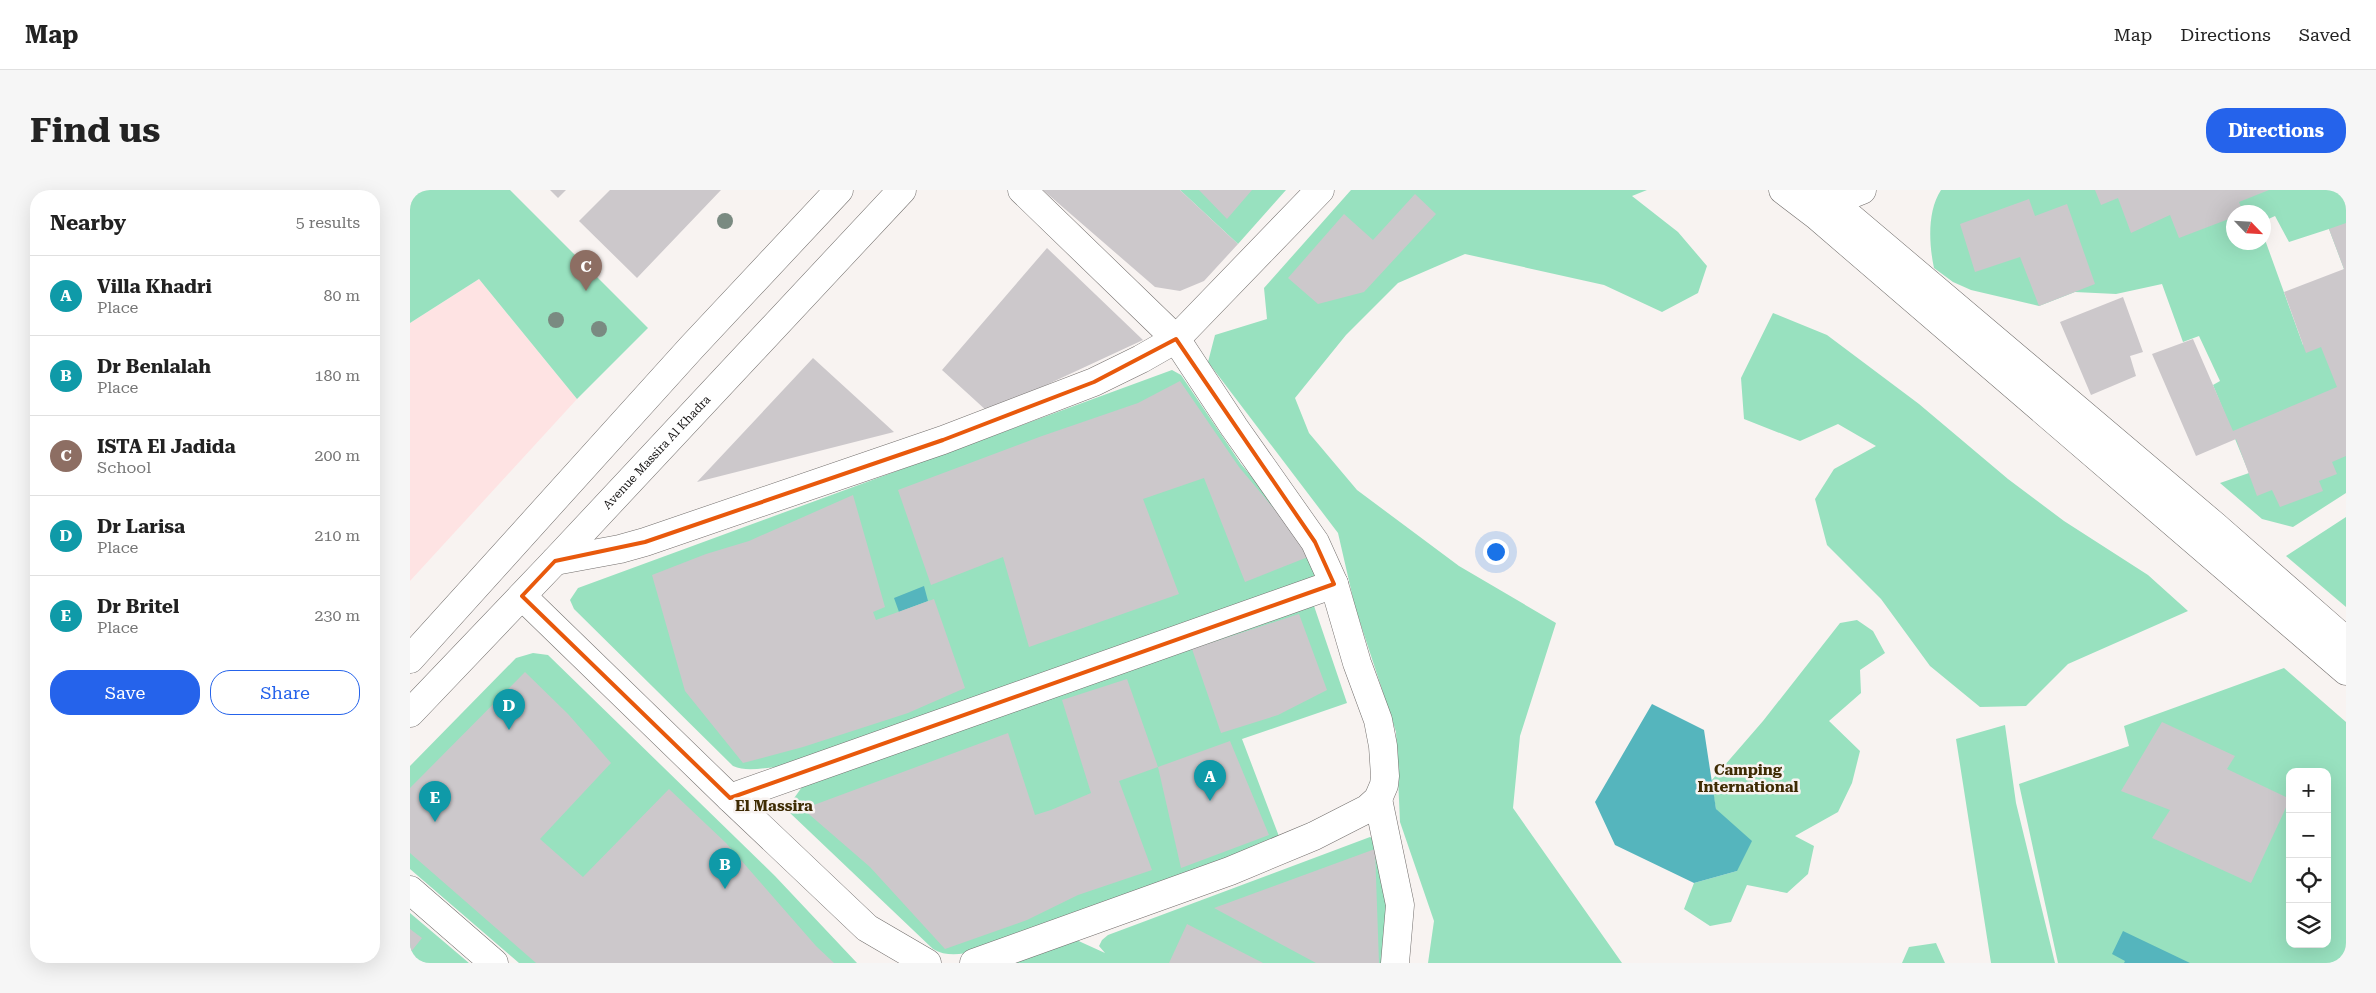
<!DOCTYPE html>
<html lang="en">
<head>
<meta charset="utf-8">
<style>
	body { margin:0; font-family:"Roboto Serif",serif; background:#f6f6f6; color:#222 }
	.controls { position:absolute; right:15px; bottom:15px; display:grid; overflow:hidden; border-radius:10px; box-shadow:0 5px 20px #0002 }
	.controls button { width:45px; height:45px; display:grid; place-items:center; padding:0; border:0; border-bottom:1px solid #e0e0e0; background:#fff; color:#222; font:25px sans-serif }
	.compass { position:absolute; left:1816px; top:15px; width:45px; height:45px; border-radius:50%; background:#fff; box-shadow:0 5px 20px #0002; rotate:115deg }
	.you { position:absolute; left:1085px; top:361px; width:18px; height:18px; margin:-12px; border:4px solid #fff; border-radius:50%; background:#1a73e8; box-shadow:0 0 0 8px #1a73e833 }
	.badge { display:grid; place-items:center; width:32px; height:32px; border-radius:50%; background:#2563eb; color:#fff; font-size:16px; font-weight:700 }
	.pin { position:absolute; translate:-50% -41px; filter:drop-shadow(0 1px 2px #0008) }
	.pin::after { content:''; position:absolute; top:26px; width:18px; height:15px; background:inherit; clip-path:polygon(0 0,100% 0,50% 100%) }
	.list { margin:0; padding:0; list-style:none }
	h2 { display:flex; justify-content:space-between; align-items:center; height:65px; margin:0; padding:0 20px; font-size:21px }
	h2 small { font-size:16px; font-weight:400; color:#767676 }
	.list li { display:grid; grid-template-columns:32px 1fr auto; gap:15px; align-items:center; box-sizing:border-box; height:80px; padding:0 20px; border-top:1px solid #e0e0e0 }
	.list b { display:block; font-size:19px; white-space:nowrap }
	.list p { margin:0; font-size:16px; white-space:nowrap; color:#767676 }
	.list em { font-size:16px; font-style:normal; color:#767676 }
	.actions { display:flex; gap:10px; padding:15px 20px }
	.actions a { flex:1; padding:11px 0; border:1px solid #2563eb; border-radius:20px; text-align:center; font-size:18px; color:#2563eb }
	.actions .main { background:#2563eb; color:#fff }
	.icon { flex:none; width:28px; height:28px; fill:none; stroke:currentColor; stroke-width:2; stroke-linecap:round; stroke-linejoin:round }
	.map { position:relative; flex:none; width:1936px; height:773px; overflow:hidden; border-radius:20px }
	header { display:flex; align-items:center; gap:30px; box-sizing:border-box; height:70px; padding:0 25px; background:#fff; border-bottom:1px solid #e0e0e0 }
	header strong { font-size:24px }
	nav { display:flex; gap:28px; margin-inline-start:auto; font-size:18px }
	.intro { display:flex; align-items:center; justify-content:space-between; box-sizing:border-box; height:120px; padding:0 30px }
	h1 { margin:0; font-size:35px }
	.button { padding:12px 22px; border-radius:20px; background:#2563eb; color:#fff; font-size:18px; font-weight:700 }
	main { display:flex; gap:30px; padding:0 30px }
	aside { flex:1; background:#fff; border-radius:20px; box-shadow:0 5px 20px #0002 }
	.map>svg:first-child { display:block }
</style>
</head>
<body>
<header>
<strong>Map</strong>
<nav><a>Map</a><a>Directions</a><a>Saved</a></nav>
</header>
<div class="intro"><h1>Find us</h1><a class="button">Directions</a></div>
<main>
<aside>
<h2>Nearby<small>5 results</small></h2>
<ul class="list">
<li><span class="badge" style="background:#0f9aa8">A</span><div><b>Villa Khadri</b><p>Place</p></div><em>80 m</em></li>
<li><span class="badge" style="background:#0f9aa8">B</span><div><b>Dr Benlalah</b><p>Place</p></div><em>180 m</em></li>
<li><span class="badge" style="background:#8d6e63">C</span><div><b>ISTA El Jadida</b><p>School</p></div><em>200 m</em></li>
<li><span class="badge" style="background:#0f9aa8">D</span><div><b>Dr Larisa</b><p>Place</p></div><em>210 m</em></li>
<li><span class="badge" style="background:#0f9aa8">E</span><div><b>Dr Britel</b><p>Place</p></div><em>230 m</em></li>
</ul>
<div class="actions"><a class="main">Save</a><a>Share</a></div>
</aside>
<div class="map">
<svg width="1936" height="773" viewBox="0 0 1936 773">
	<rect width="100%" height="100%" fill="#f8f3f1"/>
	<!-- industrial -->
	<path fill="#fee3e3" d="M 69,89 L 167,209 L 0,391 L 0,133 Z"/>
	<!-- green -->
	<path fill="#98e1bf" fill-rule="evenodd" d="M 0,0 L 100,0 L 238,138 L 167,209 L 69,89 L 0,133 Z
		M 770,0 L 876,0 L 828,54 Z
		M 941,0 L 1237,0 L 1222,6 L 1268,42 L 1297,76 L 1288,103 L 1252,122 L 1194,95 L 1055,64 L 988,93 L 936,145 L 885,208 L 899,243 L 947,300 L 1049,376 L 1146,433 L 1110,546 L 1103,618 L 1212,773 L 1018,773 L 1024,731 L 990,632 L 986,542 L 945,417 L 928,343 L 798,172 L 805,145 L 857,129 L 854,98 Z
		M 1531,0 L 1936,0 L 1936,303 L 1883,337 L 1852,329 L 1810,293 L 1839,283 L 1803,195 L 1810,191 L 1789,146 L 1773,152 L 1752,94 L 1706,104 L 1665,102 L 1629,116 L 1561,100 L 1543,92 L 1524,78 C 1519,55 1517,21 1531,0 ZM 1824,22 L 1854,22 L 1854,31 L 1865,26 L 1879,52 L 1919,39 L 1934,79 L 1893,155 L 1854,47 L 1854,52 L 1824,52 Z
		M 1363,123 L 1417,145 L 1509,214 L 1598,289 L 1654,331 L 1738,385 L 1778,421 L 1658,474 L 1616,516 L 1570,517 L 1520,476 L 1471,409 L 1417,355 L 1405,309 L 1424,279 L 1466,256 L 1428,234 L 1390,251 L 1334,229 L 1331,188 Z
		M 762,180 L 771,185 L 831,274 L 906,363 L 909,386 L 367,577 C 352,578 336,582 323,576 L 164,419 L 160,410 L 168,398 Z
		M 1936,327 L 1936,417 L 1876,366 Z
		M 903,413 L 937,513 L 832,549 L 870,649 L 588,754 C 567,760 543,771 523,759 L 379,622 L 382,611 L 392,597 L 459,571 Z
		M 1447,430 L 1463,441 L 1475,463 L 1450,480 L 1451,503 L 1419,531 L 1450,561 L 1442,593 L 1428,622 L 1385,646 L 1404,656 L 1398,684 L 1377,703 L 1337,695 L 1321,732 L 1300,736 L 1274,719 L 1284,693 L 1327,681 L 1306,619 L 1301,591 L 1353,531 L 1430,433 Z
		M 123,463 L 138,465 L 365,686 L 447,773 L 109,773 L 0,679 L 0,576 L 106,468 Z
		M 1874,478 L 1936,532 L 1936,773 L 1648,773 L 1609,594 L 1719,556 L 1714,536 ZM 1880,582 L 1917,582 L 1917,754 L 1880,754 Z
		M 1595,535 L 1606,613 L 1645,773 L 1581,773 L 1546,549 Z
		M 960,647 L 967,651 L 981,718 L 978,773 L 583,773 L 651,743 L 695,763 L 689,756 L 692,750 L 698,745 Z
		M 0,723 L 59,773 L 0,773 Z
		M 1526,753 L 1535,773 L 1492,773 L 1499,757 Z"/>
	<!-- water -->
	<path fill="#55b5bd" d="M 514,396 L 518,411 L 489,422 L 484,408 Z
		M 1242,514 L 1294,540 L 1306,619 L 1342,651 L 1327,681 L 1284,693 L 1205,655 L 1185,612 Z
		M 1713,741 L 1780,773 L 1714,773 L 1715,771 L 1702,764 Z"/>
	<!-- building -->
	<path fill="#ccc8cb" d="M 140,0 L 156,0 L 148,8 Z
		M 200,0 L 311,0 L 227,88 L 169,31 Z
		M 633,0 L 770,0 L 828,54 L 794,91 L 770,101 L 745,97 Z
		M 789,0 L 842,0 L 817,29 Z
		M 1685,0 L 1859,0 L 1829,12 L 1833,22 L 1824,22 L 1824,27 L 1769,48 L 1760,25 L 1721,43 L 1708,8 L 1691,15 Z
		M 1005,4 L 1026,24 L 954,102 L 908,114 L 878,88 L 934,24 L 963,50 Z
		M 1619,9 L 1625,26 L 1657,14 L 1685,94 L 1629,116 L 1610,67 L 1565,82 L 1550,34 Z
		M 1936,33 L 1936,266 L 1922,272 L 1927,284 L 1909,291 L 1913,301 L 1870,317 L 1862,300 L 1847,306 L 1826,249 L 1786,266 L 1742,164 L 1783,149 L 1823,241 L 1927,197 L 1911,157 L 1896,163 L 1874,102 L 1934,79 L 1919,39 Z
		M 637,58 L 733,150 L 578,222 L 532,180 Z
		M 1713,107 L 1733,162 L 1720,166 L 1726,186 L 1681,205 L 1650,132 Z
		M 403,168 L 484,242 L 287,292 Z
		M 770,191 L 829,277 L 903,365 L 835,392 L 794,288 L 733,309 L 769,404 L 619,457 L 593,367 L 521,395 L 488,300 L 632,246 L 728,213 Z
		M 443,305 L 475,417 L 463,422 L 466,430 L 524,409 L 555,498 L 498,523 L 393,557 L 333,573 L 275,501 L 242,385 L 296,364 L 339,351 Z
		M 889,424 L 917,500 L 868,525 L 811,543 L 782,459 Z
		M 115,482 L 158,524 L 201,573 L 130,649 L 173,687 L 259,599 L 316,653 L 406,756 L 424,773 L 126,773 L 0,663 L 0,598 Z
		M 717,489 L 748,577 L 709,591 L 742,680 L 668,705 L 617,730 L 535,759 L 460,677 L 393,619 L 598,543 L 625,625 L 641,620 L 681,603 L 652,510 Z
		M 1752,532 L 1825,566 L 1817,579 L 1880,609 L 1841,693 L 1742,648 L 1760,620 L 1711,601 Z
		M 820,551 L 859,645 L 771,678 L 748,577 Z
		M 965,659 L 969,773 L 906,773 L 804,718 Z
		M 777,734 L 853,773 L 759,773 Z
		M 0,739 L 12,748 L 0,763 Z"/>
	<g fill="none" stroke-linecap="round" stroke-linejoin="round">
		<!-- minor casing -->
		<g stroke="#726e6c" stroke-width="29">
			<g id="minor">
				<path d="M 1373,0 L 1407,26 L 1936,481"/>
				<path d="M 1408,0 L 1805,336 L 1936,451"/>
				<path d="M 1412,22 L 1422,12 L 1452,0"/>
				<path d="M 145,371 L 210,359 L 235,352 L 533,250 L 684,192 L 731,169 L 766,149 L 910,0"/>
				<path d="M 112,406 L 320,608 L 457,738 L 517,773"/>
				<path d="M 0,469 L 281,158 L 429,0"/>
				<path id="s1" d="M 0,523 L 145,371 L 492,0"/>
				<path d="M 320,608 L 924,394"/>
				<path d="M 968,609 L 990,715 L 985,773"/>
				<path d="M 0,700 L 84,773"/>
				<path d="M 564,773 L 820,681 L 904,646 L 957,619 L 968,609 L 974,595 L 975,586 L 973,556 L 968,530 L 947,473 L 924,394 L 905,352 L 824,237 L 766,149 L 612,0"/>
			</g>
		</g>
		<!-- minor -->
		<use href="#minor" stroke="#fff" stroke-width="28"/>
	</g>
	<!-- trees -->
	<g fill="#7a8a81">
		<circle cx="315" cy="31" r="8"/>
		<circle cx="146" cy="130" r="8"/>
		<circle cx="189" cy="139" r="8"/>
	</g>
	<!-- marked area -->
	<path fill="none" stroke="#e8590c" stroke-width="4" stroke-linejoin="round" d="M 766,149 L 905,352 L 924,394 L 320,608 L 112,406 L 145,371 L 235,352 L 533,250 L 684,192 Z"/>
	<g text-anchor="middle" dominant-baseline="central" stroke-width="5" stroke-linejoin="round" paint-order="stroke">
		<!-- street labels -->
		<g font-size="12" fill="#141212" stroke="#f8f3f1">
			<text stroke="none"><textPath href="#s1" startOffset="359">Avenue Massira Al Khadra</textPath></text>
		</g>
		<!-- quarter labels -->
		<g font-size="15" font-weight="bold" fill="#3f2c04" stroke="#f8f3f1">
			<text x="1338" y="580">Camping<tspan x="1338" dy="17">International</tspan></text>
			<text x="364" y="616">El Massira</text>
		</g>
	</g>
</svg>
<div class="controls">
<button>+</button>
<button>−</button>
<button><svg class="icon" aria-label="locate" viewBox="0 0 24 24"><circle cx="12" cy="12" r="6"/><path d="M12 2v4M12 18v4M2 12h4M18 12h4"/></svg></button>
<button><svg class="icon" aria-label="layers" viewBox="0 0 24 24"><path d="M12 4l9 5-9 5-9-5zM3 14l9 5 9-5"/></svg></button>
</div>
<svg class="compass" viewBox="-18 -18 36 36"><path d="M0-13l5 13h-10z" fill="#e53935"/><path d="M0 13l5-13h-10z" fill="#767676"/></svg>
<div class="you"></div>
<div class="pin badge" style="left:800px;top:611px;background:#0f9aa8">A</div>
<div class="pin badge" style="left:315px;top:699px;background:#0f9aa8">B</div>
<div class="pin badge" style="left:176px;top:101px;background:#8d6e63">C</div>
<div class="pin badge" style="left:99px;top:540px;background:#0f9aa8">D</div>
<div class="pin badge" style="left:25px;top:632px;background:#0f9aa8">E</div>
</div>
</main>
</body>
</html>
